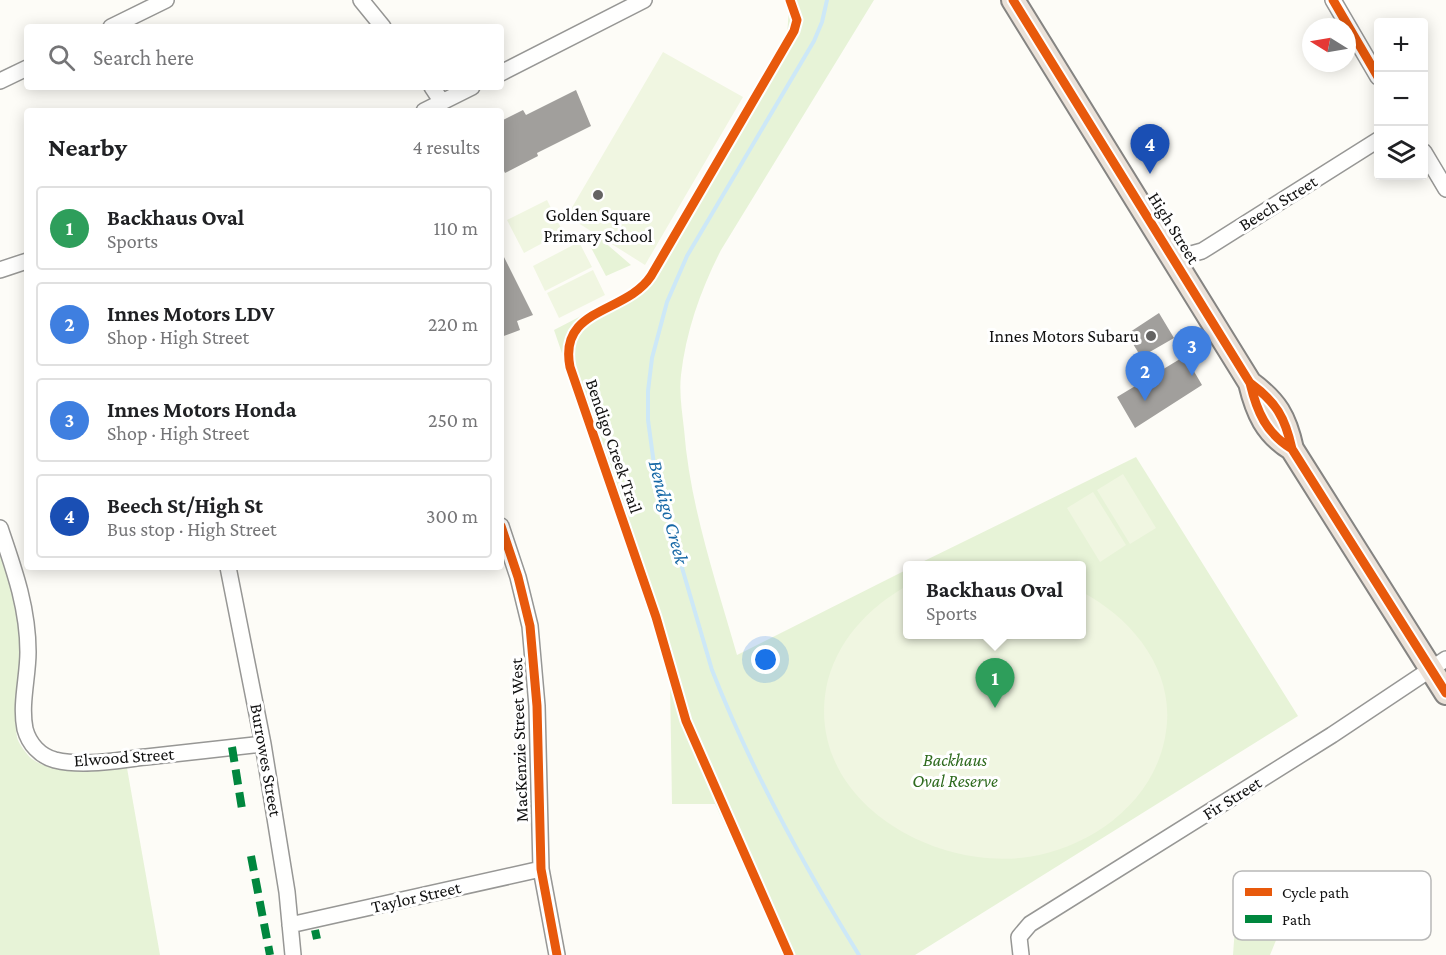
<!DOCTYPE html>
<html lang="en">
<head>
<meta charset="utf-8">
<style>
	body { margin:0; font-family:"Crimson Pro",serif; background:#f6f6f6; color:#202124 }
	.controls { position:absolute; right:18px; top:18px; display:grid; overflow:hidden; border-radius:6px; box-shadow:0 3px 15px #0003 }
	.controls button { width:54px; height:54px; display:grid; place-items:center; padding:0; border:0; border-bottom:2px solid #e0e0e0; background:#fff; color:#202124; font:30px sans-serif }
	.compass { position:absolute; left:1302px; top:18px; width:54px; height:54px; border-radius:50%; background:#fff; box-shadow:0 3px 15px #0003; rotate:281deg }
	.you { position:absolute; left:766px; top:660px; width:21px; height:21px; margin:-15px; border:4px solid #fff; border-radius:50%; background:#1a73e8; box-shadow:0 0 0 9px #1a73e833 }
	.badge { display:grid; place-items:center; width:39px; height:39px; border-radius:50%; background:#646362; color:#fff; font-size:20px; font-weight:700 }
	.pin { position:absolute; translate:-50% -50px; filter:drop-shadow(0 2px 3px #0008) }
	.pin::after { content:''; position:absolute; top:32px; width:21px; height:18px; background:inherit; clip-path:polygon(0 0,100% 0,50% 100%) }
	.popup { position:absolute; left:903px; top:561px; width:183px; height:78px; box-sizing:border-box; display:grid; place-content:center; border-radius:6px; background:#fff; filter:drop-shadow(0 2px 4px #0005); font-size:20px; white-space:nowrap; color:#757577 }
	.popup b { font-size:22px; color:#202124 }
	.popup::after { content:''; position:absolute; left:50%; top:100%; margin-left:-12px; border:12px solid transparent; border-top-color:#fff }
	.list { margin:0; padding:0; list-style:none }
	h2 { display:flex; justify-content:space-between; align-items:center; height:78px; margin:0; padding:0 24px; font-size:26px }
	h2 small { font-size:20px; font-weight:400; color:#757577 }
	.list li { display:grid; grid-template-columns:39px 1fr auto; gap:18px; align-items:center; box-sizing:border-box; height:84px; margin:0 12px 12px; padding:0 12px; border:2px solid #e0e0e0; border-radius:6px }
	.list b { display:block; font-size:22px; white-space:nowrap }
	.list p { margin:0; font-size:20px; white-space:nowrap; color:#757577 }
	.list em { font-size:20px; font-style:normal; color:#757577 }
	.icon { flex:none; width:33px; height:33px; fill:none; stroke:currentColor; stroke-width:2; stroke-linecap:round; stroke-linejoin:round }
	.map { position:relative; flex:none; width:1446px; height:955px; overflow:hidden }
	.search { position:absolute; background:#fff; box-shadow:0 3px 15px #0003; left:24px; top:24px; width:480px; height:66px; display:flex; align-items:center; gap:15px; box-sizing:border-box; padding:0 21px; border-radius:6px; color:#757577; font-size:22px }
	.panel { position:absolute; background:#fff; box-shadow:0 3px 15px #0003; left:24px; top:108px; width:480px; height:462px; border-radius:6px }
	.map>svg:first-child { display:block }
</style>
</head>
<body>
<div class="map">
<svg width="1446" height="955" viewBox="0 0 1446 955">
	<rect width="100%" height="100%" fill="#fdfcf7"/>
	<!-- green -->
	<path fill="#e7f3d7" d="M 786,0 L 874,0 L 721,250 C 701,289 686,331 681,375 C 679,393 682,411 684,429 C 690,507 716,581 737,655 L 908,569 L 908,634 L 1082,634 L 1082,566 L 916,565 L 1136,457 L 1298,716 L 915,955 L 785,955 L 715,804 L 672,804 L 670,681 L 651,613 L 554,330 L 641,285 L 646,279 L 787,37 L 789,7 Z
		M 595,234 L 631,265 L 606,276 L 587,240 Z
		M 0,556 C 17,585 22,626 20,659 C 19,684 13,711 17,737 C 18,743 27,755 32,759 C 58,777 98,770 127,768 L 160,955 L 0,955 Z
		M 1279,873 L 1294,896 L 1270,955 L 1233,955 L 1236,913 L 1234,902 Z"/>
	<!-- pitch -->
	<path fill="#f0f6e1" d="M 663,52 L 743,97 L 645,265 L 567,216 Z
		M 547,200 L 563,232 L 524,253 L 507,220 Z
		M 579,242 L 592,267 L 545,291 L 533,266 Z
		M 593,270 L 605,295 L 559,318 L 547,293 Z
		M 1123,474 L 1156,528 L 1130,544 L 1097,490 Z
		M 1093,492 L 1126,545 L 1100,562 L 1067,508 Z
		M 908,585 L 908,634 L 1082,634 L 1082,592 C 1130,617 1171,666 1167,722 C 1164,766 1140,802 1104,827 C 1082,842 1055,853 1028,857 C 931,871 807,799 826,689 C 835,642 868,608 908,585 Z"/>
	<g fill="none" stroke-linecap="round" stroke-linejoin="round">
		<!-- stream -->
		<path stroke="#cde8f7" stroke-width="4" d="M 827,0 L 822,22 L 814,41 L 687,256 L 667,302 L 652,358 L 648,391 L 648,420 L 656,479 L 712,670 C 751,769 803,865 859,955"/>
	</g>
	<!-- building -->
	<path fill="#a19f9c" d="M 576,90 L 591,126 L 537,153 L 538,156 L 505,173 L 501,165 L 501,121 L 523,110 L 526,115 Z
		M 501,251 L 533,315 L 517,321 L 520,330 L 501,337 Z
		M 1159,313 L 1174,338 L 1141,357 L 1127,334 Z
		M 1185,356 L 1202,385 L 1135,428 L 1117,397 Z"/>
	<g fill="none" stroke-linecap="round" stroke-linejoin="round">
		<!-- minor casing -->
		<g stroke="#979795" stroke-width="18">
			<path id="minor" d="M 361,0 L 383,27
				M 1333,0 L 1378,77
				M 111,27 L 166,0
				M 501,73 L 644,0
				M 0,81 L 27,68
				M 432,87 L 442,102
				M 424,111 L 472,87
				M 1424,152 L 1446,189
				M 1173,259 L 1202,251 L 1378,140
				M 0,270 L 27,261
				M 501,526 L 518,577 L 530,626 L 537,706 L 541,869 L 557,955
				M 0,528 C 14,569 28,608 28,652 C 28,677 20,704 25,729 C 29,744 40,756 55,760 C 84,767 117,760 146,757 C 185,753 224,748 263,744
				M 228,567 L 263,744 L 287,892 L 293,955
				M 290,925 L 541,869
				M 1021,955 L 1019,937 L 1030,924 L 1332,735 L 1446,659"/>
		</g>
		<!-- highway casing -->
		<g stroke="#858482" stroke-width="26">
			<path id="highway" d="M 1013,0 L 1250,383 C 1257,412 1266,433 1292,449
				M 1250,383 C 1276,402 1285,417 1292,449 L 1446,693"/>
		</g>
		<!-- minor -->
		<use href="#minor" stroke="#fffffe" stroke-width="15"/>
		<!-- highway -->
		<use href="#highway" stroke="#eae1d8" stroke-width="22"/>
		<!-- quiet -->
		<path stroke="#00873e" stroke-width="8" stroke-dasharray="15 8" stroke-linecap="butt" d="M 232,747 L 242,809
			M 251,856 L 270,955
			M 315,930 L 317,939"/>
		<!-- cycleway casing -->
		<g stroke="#fff" stroke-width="13">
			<path id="cycleway" d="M 1013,0 L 1250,383 C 1257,412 1266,433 1292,449
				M 1333,0 L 1378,77
				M 1250,383 C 1276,402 1285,417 1292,449 L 1446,693
				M 501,526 L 518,577 L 530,626 L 537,706 L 541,869 L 557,955
				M 789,955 L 686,721 L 656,617 L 570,367 C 558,307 626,314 651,276 L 794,31 L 797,20 L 790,0"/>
		</g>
		<!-- cycleway -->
		<use href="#cycleway" stroke="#e8590c" stroke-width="9"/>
	</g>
	<!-- markers -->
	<g fill="#646362" stroke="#fff" stroke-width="2">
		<circle cx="598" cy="195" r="6"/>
		<circle cx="1151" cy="336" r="6"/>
	</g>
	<g text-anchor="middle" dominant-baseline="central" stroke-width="6" stroke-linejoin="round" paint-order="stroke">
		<!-- street labels -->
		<g font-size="18" fill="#111" stroke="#fff">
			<text transform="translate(1278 203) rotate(-32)">Beech Street</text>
			<text transform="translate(1174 228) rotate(58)">High Street</text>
			<text transform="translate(614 446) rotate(71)">Bendigo Creek Trail</text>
			<text transform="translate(519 740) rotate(-92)">MacKenzie Street West</text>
			<text transform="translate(124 757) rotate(-4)">Elwood Street</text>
			<text transform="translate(266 760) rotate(80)">Burrowes Street</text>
			<text transform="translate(1232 798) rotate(-32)">Fir Street</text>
			<text transform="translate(416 897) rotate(-13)">Taylor Street</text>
		</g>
		<!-- poi labels -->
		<g font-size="18" fill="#111" stroke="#fff">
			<text x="598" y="215">Golden Square<tspan x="598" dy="21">Primary School</tspan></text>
			<text x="1139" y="336" text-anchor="end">Innes Motors Subaru</text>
		</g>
		<!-- park labels -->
		<g font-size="18" font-style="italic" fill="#2f6b1f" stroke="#fff">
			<text x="955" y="760">Backhaus<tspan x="955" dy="21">Oval Reserve</tspan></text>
		</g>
		<!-- water labels -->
		<g font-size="20" font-style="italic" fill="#1768a6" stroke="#fff">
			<text transform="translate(669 512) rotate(75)">Bendigo Creek</text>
		</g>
	</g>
	<!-- legend -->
	<rect x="1233" y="871" width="198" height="69" rx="9" fill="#fff" stroke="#b8b8b8" stroke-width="1.5"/>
	<rect x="1245" y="888" width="27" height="8" fill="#e8590c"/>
	<rect x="1245" y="915" width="27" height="8" fill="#00873e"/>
	<g font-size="16" fill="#111">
		<text x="1282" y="898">Cycle path</text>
		<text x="1282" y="925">Path</text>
	</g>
</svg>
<div class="controls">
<button>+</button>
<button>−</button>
<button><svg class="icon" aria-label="layers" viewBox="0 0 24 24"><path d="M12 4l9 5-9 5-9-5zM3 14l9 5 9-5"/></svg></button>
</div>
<svg class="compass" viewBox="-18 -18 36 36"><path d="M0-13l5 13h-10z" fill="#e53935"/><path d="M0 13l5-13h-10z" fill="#757577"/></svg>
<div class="you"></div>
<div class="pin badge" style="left:995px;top:708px;background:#2e9e5b">1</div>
<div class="popup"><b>Backhaus Oval</b>Sports</div>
<div class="pin badge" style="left:1145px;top:401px;background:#3f7fe0">2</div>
<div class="pin badge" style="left:1192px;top:376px;background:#3f7fe0">3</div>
<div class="pin badge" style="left:1150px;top:174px;background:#1a4fb4">4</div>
<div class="search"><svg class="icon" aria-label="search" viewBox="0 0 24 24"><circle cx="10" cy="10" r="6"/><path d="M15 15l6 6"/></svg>Search here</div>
<section class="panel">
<h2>Nearby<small>4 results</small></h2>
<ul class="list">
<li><span class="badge" style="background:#2e9e5b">1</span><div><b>Backhaus Oval</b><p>Sports</p></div><em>110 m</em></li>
<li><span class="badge" style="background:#3f7fe0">2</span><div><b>Innes Motors LDV</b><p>Shop · High Street</p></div><em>220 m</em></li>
<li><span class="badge" style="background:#3f7fe0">3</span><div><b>Innes Motors Honda</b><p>Shop · High Street</p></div><em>250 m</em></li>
<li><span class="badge" style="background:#1a4fb4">4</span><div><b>Beech St/High St</b><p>Bus stop · High Street</p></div><em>300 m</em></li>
</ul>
</section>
</div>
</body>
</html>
